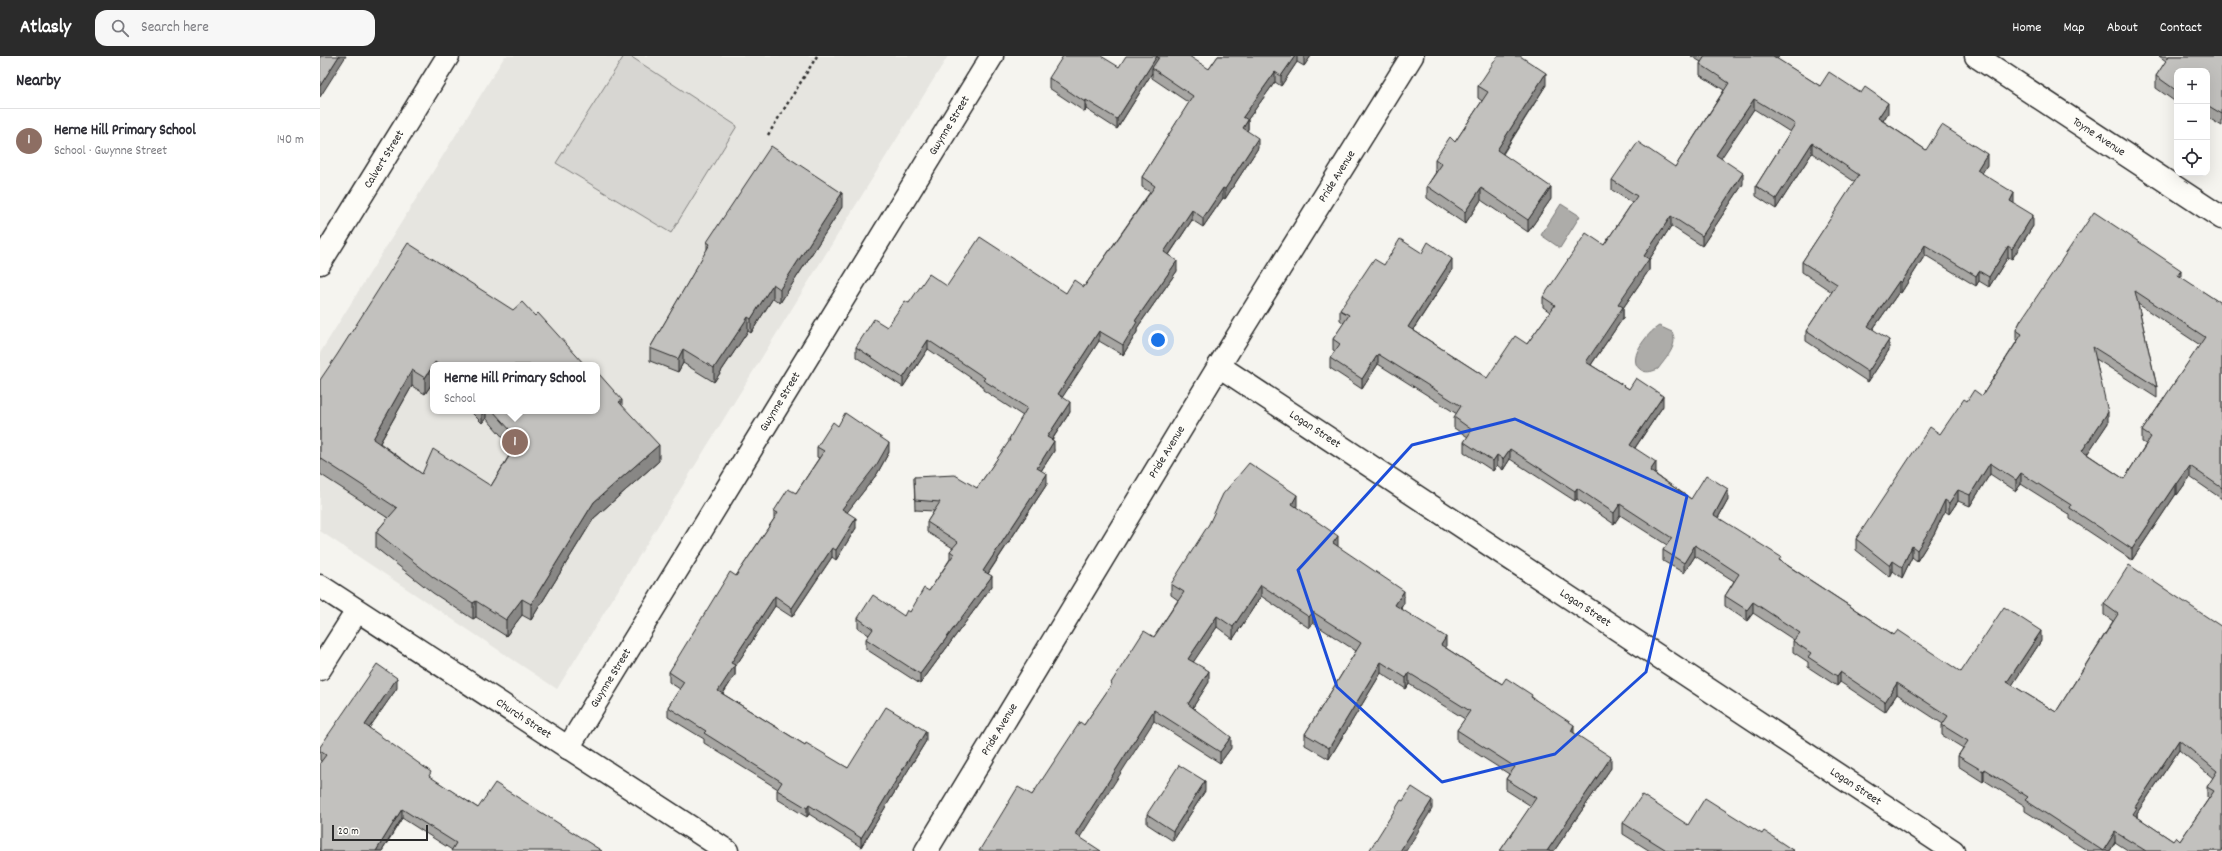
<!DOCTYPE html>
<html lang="en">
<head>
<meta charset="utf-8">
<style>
	body { margin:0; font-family:Dekko,sans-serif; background:#f7f7f7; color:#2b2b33 }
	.controls { position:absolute; right:12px; top:12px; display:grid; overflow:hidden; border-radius:8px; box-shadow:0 4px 16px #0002 }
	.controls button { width:36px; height:36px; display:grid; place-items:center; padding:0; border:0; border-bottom:1px solid #e1e1e2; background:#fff; color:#2b2b33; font:20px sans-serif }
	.scale { position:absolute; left:12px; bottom:10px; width:96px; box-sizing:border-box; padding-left:4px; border:2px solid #2b2b2b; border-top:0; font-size:11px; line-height:14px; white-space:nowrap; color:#2b2b2b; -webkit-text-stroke:3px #fdfcf7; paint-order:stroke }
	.you { position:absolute; left:838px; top:284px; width:14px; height:14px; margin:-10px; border:3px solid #fff; border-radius:50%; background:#1a73e8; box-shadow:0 0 0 6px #1a73e833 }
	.badge { display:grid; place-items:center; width:26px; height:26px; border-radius:50%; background:#2b2b2b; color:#fff; font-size:13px; font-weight:700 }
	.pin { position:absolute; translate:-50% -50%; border:2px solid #fff; box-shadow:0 1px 4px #0006 }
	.popup { position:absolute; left:110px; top:306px; width:170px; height:52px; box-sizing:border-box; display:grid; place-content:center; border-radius:8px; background:#fff; filter:drop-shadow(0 1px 3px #0005); font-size:13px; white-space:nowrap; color:#7c7c81 }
	.popup b { font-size:15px; color:#2b2b33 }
	.popup::after { content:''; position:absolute; left:50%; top:100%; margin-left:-8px; border:8px solid transparent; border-top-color:#fff }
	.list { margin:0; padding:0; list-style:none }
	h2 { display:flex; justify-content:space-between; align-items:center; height:52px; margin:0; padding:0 16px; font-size:17px }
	h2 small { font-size:13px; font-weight:400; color:#7c7c81 }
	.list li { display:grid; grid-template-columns:26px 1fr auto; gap:12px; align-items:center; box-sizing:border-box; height:64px; padding:0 16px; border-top:1px solid #e1e1e2 }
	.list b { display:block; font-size:15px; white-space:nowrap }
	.list p { margin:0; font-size:13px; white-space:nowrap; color:#7c7c81 }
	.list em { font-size:13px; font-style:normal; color:#7c7c81 }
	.icon { flex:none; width:22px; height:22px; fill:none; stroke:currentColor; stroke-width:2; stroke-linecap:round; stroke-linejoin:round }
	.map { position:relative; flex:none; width:1902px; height:795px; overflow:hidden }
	header { display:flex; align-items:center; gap:24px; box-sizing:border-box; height:56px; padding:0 20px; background:#2b2b2b; color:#fff }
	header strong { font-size:19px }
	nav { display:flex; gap:22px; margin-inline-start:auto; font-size:14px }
	.search { width:280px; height:36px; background:#f7f7f7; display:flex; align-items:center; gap:10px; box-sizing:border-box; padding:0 14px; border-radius:12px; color:#7c7c81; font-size:15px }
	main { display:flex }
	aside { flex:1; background:#fff }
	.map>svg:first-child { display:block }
</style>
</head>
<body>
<header>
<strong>Atlasly</strong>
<div class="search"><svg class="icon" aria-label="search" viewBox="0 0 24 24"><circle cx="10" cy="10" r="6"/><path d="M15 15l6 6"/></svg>Search here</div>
<nav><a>Home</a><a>Map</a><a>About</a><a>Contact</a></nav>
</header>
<main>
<aside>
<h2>Nearby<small></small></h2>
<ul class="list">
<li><span class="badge" style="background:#8d6e63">1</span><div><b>Herne Hill Primary School</b><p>School · Gwynne Street</p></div><em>140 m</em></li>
</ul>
</aside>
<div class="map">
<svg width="1902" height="795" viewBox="0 0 1902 795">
	<rect width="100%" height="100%" fill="#f5f4ef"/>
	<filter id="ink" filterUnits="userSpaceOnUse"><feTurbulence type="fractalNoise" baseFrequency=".025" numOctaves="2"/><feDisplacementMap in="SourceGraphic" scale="8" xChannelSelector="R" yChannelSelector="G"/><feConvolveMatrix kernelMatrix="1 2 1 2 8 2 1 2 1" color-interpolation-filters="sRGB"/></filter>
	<g filter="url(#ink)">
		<!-- built -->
		<path fill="#e6e5e0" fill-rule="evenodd" d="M 185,0 L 628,0 L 237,633 L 0,475 L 0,297 ZM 113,309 L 277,309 L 277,355 L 113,355 Z"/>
		<!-- green -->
		<path fill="#d7d6d2" stroke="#81807e" d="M 304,0 L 310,0 L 417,70 L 351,177 L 236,107 Z"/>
		<!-- water -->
		<path fill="#adaca9" stroke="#797877" d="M 1241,148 L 1260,160 L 1240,192 L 1221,179 Z
			M 1339,270 L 1352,276 C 1359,289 1346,302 1338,313 C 1333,315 1328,317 1323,315 C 1303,306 1328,276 1339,270 Z"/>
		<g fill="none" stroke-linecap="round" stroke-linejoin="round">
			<!-- street casing -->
			<g stroke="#2b2b2b" stroke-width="25">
				<g id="street">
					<path id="s1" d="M 1656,0 L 1902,162"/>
					<path id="s2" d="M 0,207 L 128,0"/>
					<path id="s3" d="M 899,310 L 1633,795"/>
					<path id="s4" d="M 248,692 L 672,0"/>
					<path id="s5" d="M 606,795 L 899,310 L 1092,0"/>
				</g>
			</g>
			<!-- secondary casing -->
			<g stroke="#2b2b2b" stroke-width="25">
				<g id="secondary">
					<path id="s6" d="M 0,530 L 407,795"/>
					<path d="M 0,613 L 37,555"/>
				</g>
			</g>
			<!-- path -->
			<path stroke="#2b2b2b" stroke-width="2.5" stroke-dasharray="3 3" stroke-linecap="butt" d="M 448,79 L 497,0"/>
			<!-- street -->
			<use href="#street" stroke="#fdfcf7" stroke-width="22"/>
			<!-- secondary -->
			<use href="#secondary" stroke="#fdfcf7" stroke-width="22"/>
		</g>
		<!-- wall -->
		<path fill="#a7a6a3" stroke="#2b2b2b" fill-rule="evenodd" d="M 838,0 L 838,3 L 889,13 L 898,0 L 991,0 L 984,10 L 977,6 L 961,30 L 955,26 L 928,63 L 928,73 L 927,75 L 938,92 L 905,143 L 903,142 L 883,171 L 872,164 L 849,199 L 857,215 L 817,272 L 817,276 L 803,299 L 779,285 L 742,341 L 750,356 L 732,384 L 734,395 L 721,415 L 727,428 L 668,518 L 672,530 L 600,628 L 546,593 L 546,583 L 549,579 L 538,572 L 538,562 L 584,560 L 590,556 L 609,535 L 630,503 L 630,495 L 633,492 L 607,476 L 607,466 L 614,455 L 595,454 L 594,421 L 657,432 L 689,386 L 689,383 L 703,360 L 663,334 L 663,330 L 608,293 L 583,331 L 536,301 L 536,291 L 567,271 L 589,247 L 627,230 L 746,237 L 764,231 L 830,136 L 822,131 L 822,121 L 869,47 L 832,22 L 832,17 L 797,73 L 766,53 L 765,56 L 729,32 L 729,22 L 799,11 Z
			M 1371,0 L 1459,0 L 1457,3 L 1500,30 L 1568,57 L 1563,65 L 1606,94 L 1667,109 L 1662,117 L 1694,148 L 1713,170 L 1692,203 L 1688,201 L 1669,231 L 1659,225 L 1656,230 L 1605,199 L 1581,237 L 1579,236 L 1553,273 L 1569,294 L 1548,326 L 1486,285 L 1486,275 L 1512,236 L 1482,216 L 1482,206 L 1535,126 L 1492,97 L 1456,153 L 1436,140 L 1436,130 L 1470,76 L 1434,53 L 1400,103 L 1423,128 L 1382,190 L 1351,170 L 1329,204 L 1329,214 L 1303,252 L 1303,262 L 1271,309 L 1309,333 L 1343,350 L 1315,392 L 1336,416 L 1335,418 L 1371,443 L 1408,444 L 1398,462 L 1461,505 L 1574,579 L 1641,616 L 1721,585 L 1692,629 L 1736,656 L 1793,565 L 1784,559 L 1784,548 L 1902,571 L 1902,795 L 1809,795 L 1795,786 L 1790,795 L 1768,795 L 1705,755 L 1705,750 L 1664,724 L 1663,726 L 1638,710 L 1638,700 L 1643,692 L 1622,679 L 1622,669 L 1623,668 L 1577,638 L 1565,656 L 1520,626 L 1517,630 L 1488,611 L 1488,606 L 1473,596 L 1473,585 L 1474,584 L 1433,557 L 1427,565 L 1405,550 L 1405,540 L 1414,525 L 1375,500 L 1364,517 L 1343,505 L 1343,494 L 1347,489 L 1300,459 L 1294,468 L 1257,443 L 1255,445 L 1190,403 L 1183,414 L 1177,409 L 1173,415 L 1144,396 L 1144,386 L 1148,381 L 1134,372 L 1134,361 L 1137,358 L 1058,308 L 1042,333 L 1010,312 L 1010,302 L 1015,295 L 1013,294 L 1013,283 L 1024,267 L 1020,264 L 1020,254 L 1064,209 L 1102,197 L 1132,214 L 1093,274 L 1167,322 L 1207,288 L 1230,256 L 1223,251 L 1223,241 L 1284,189 L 1312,147 L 1292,134 L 1292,124 L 1355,111 L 1404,34 L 1380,19 L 1380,8 L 1381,6 ZM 1859,694 L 1893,722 L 1887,731 L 1887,741 L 1889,742 L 1860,785 L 1853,785 L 1817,761 L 1817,757 Z
			M 1839,0 L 1902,0 L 1902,70 L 1887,61 L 1887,15 L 1857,15 L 1857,47 L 1836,32 L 1836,20 L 1846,5 Z
			M 1226,29 L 1183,98 L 1231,143 L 1208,176 L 1161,144 L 1145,168 L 1107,142 L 1107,130 L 1116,116 L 1115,115 L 1115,103 L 1135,86 L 1162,45 L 1158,42 L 1158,30 Z
			M 522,151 L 460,247 L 453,242 L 431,277 L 428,275 L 394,326 L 363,307 L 358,316 L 330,305 L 330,292 L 387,194 L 387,186 Z
			M 1861,222 L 1902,248 L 1902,443 L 1870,421 L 1857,439 L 1856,438 L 1812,504 L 1750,463 L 1750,459 L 1701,428 L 1696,435 L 1670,418 L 1650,450 L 1638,445 L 1629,458 L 1625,455 L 1614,478 L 1597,505 L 1592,501 L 1582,522 L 1573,515 L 1570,521 L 1536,494 L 1536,483 L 1647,345 L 1662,340 L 1697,285 L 1696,284 L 1696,274 L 1701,264 ZM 1818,248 L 1880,289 L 1822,375 L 1822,386 L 1826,388 L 1804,423 L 1767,398 L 1788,367 L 1776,303 L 1837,342 L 1837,331 Z
			M 215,260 L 265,309 L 113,309 L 113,326 L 105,338 L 92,330 L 60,387 L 102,418 L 171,430 L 193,393 L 166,362 L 162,367 L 150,355 L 277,355 L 302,349 L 339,405 L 274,462 L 211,564 L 202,559 L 186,580 L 156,561 L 153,563 L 113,537 L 56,492 L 56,476 L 68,462 L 0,418 L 0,324 Z
			M 518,370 L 569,396 L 557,418 L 527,456 L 536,472 L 516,504 L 512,501 L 472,561 L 455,550 L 415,611 L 415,619 L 403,638 L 485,689 L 528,712 L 606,685 L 541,791 L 489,758 L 487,761 L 457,743 L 457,734 L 458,733 L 384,687 L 384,683 L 348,661 L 348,651 L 360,633 L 349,626 L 349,616 L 416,520 L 454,463 L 454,455 L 476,437 L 499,402 L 497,401 L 497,391 Z
			M 977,450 L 976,451 L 1018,491 L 1084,547 L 1081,552 L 1126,592 L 1182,628 L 1212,641 L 1254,677 L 1291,712 L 1234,795 L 1180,795 L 1211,750 L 1186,734 L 1186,723 L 1189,718 L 1137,685 L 1137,674 L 1145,663 L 1089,628 L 1086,633 L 1061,617 L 1009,703 L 985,689 L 985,678 L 1036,595 L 993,567 L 989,572 L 941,540 L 913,583 L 897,571 L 873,606 L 889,626 L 873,651 L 911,692 L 900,707 L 834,665 L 659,795 L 712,739 L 764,669 L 791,630 L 791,627 L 834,581 L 858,544 L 851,539 L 851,528 Z
			M 77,632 L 49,672 L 111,722 L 158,752 L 132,794 L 82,762 L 62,795 L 0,795 L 1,705 L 0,704 L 0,691 Z
			M 885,735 L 853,785 L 827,768 L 827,758 Z
			M 1303,767 L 1368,769 L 1442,778 L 1474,795 L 1330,795 L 1303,778 Z"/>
		<!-- shaded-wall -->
		<path fill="#888785" stroke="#2b2b2b" d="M 19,0 L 26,0 L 0,41 L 0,30 Z
			M 837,0 L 838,0 L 838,7 L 832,12 L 832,17 L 797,73 L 797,63 Z
			M 975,0 L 977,0 L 977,6 L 961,30 L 961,20 Z
			M 984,0 L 991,0 L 984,10 Z
			M 1453,0 L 1459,0 L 1453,10 Z
			M 955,16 L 955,26 L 923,70 L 923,61 Z
			M 1226,17 L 1226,29 L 1177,106 L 1177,94 Z
			M 1434,43 L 1434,53 L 1396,110 L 1396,99 Z
			M 766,44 L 766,53 L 765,56 L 765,46 Z
			M 1568,47 L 1568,57 L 1558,72 L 1558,62 Z
			M 928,64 L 928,73 L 923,82 L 923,72 Z
			M 938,82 L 938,92 L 905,143 L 905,133 Z
			M 1492,87 L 1492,97 L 1456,153 L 1456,143 Z
			M 1667,98 L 1667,109 L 1657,125 L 1657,114 Z
			M 1423,117 L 1423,128 L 1382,190 L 1382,180 Z
			M 1231,131 L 1231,143 L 1208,176 L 1208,164 Z
			M 903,132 L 903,142 L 883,171 L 883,162 Z
			M 1161,132 L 1161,144 L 1145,168 L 1145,156 Z
			M 522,137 L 522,151 L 460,247 L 460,233 Z
			M 1694,137 L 1694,148 L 1690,145 Z
			M 872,154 L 872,164 L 844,206 L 844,196 Z
			M 1713,159 L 1713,170 L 1692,203 L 1692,193 Z
			M 1351,160 L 1351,170 L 1329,204 L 1329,214 L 1303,252 L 1303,262 L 1266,316 L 1266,306 L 1324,200 Z
			M 1605,189 L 1605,199 L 1581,237 L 1581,227 Z
			M 1688,190 L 1688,201 L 1669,231 L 1669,221 Z
			M 1132,203 L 1132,214 L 1088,281 L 1088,271 Z
			M 857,205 L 857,215 L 817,272 L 817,276 L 803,299 L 803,289 L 815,265 Z
			M 1861,214 L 1861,225 L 1858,219 Z
			M 1659,215 L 1659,225 L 1656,230 L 1656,220 Z
			M 1579,225 L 1579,236 L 1548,280 L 1548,270 Z
			M 453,228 L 453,242 L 431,277 L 431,263 Z
			M 428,261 L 428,275 L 394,326 L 394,312 Z
			M 779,275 L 779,285 L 738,348 L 738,338 Z
			M 608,284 L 608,293 L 583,331 L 583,322 Z
			M 1569,284 L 1569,294 L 1548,326 L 1548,316 Z
			M 363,293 L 363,307 L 358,316 L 358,303 Z
			M 1058,298 L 1058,308 L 1042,333 L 1042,323 Z
			M 113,310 L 113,326 L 105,338 L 105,322 Z
			M 92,314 L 92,330 L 53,399 L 53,383 Z
			M 1343,340 L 1343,350 L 1310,399 L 1310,389 Z
			M 302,344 L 302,360 L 299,346 Z
			M 750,346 L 750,356 L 727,391 L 727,381 Z
			M 162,355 L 166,355 L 166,362 L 162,367 Z
			M 1788,356 L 1788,367 L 1762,406 L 1762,395 Z
			M 734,385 L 734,395 L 717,421 L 717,412 Z
			M 569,387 L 569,396 L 557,418 L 522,463 L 522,453 Z
			M 339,389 L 339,405 L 274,462 L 211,564 L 211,548 L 274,446 Z
			M 1190,393 L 1190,403 L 1183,414 L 1183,403 Z
			M 1177,399 L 1177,409 L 1173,415 L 1173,405 Z
			M 1336,406 L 1336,416 L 1330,426 L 1330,415 Z
			M 1670,407 L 1670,418 L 1650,450 L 1650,439 Z
			M 1870,410 L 1870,421 L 1857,439 L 1857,428 Z
			M 1701,417 L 1701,428 L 1696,435 L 1696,424 Z
			M 727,418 L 727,428 L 663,525 L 663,515 Z
			M 1856,427 L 1856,438 L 1812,504 L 1812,493 Z
			M 1257,432 L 1257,443 L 1255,445 L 1255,435 Z
			M 1408,433 L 1408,444 L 1394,469 L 1394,459 Z
			M 1638,434 L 1638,445 L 1629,458 L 1629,447 Z
			M 977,439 L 977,450 L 972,459 L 972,448 Z
			M 1625,444 L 1625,455 L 1614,478 L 1597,505 L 1597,494 Z
			M 1300,448 L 1300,459 L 1294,468 L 1294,457 Z
			M 536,462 L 536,472 L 516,504 L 516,494 Z
			M 1018,480 L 1018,491 L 1013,487 Z
			M 1375,489 L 1375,500 L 1364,517 L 1364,507 Z
			M 1592,490 L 1592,501 L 1582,522 L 1582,511 Z
			M 512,492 L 512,501 L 472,561 L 472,552 Z
			M 1573,505 L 1573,515 L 1570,521 L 1570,510 Z
			M 672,520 L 672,530 L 600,628 L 600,618 Z
			M 941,529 L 941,540 L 913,583 L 913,571 Z
			M 1084,535 L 1084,547 L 1075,560 L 1075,549 Z
			M 455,540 L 455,550 L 415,611 L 415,619 L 398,645 L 398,635 L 411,607 Z
			M 202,543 L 202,559 L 186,580 L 186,564 Z
			M 156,545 L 156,561 L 153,563 L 153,547 Z
			M 1433,546 L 1433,557 L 1427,565 L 1427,554 Z
			M 993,556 L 993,567 L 989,572 L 989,561 Z
			M 897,560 L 897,571 L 868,614 L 868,603 Z
			M 1721,575 L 1721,585 L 1687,637 L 1687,626 Z
			M 1126,581 L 1126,592 L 1121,600 L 1121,589 Z
			M 1061,606 L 1061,617 L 1009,703 L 1009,692 Z
			M 889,615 L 889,626 L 868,659 L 868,648 Z
			M 1520,616 L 1520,626 L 1517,630 L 1517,620 Z
			M 1089,617 L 1089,628 L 1086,633 L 1086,622 Z
			M 77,622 L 77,632 L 45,678 L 45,669 Z
			M 1577,627 L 1577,638 L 1565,656 L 1565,646 Z
			M 834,654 L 834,665 L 755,789 L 755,778 Z
			M 1254,669 L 1254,680 L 1251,675 Z
			M 606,675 L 606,685 L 541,791 L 541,782 Z
			M 911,681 L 911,692 L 900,707 L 900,696 Z
			M 1859,684 L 1859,694 L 1817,757 L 1817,762 L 1813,758 L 1815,751 Z
			M 1291,701 L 1291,712 L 1234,795 L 1227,795 Z
			M 1664,713 L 1664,724 L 1663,726 L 1663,715 Z
			M 885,725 L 885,735 L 853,785 L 853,775 Z
			M 1112,744 L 1112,753 L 1086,795 L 1080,795 Z
			M 489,749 L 489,758 L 487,761 L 487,752 Z
			M 82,753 L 82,762 L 62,795 L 56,795 Z
			M 1795,776 L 1795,786 L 1790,795 L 1783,795 Z"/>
		<!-- building -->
		<path fill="#c2c1be" stroke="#2b2b2b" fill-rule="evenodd" d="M 0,0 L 19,0 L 0,30 Z
			M 743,0 L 781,0 L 799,11 L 806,0 L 837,0 L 797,63 L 766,44 L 765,46 L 729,22 Z
			M 840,0 L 869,0 L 889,13 L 898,0 L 975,0 L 961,20 L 955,16 L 923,61 L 928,64 L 923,72 L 938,82 L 905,133 L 903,132 L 883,162 L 872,154 L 844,196 L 857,205 L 815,265 L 817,266 L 803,289 L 779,275 L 738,338 L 750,346 L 727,381 L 734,385 L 717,412 L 727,418 L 663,515 L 672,520 L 600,618 L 546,583 L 553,573 L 538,562 L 553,539 L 584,560 L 587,554 L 590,556 L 604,532 L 609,535 L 634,498 L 630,495 L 638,486 L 607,466 L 620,446 L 595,444 L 594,421 L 635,419 L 657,432 L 690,384 L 689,383 L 707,352 L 663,324 L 665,322 L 608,284 L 583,322 L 536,291 L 554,263 L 567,271 L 585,245 L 589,247 L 609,218 L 627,230 L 660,181 L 746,237 L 754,224 L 764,231 L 835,130 L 822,121 L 873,40 L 832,12 Z
			M 1178,0 L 1200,0 L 1226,17 L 1177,94 L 1231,131 L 1208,164 L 1161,132 L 1145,156 L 1107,130 L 1122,108 L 1115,103 L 1130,81 L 1135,86 L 1168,36 L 1158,30 Z
			M 1385,0 L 1453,0 L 1500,30 L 1509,16 L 1541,37 L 1545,31 L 1568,47 L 1558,62 L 1606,94 L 1622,69 L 1667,98 L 1657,114 L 1694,137 L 1690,145 L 1713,159 L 1692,193 L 1688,190 L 1669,221 L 1659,215 L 1656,220 L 1605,189 L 1581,227 L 1579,225 L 1548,270 L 1569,284 L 1548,316 L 1486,275 L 1517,228 L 1482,206 L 1539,119 L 1492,87 L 1456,143 L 1436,130 L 1475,68 L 1434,43 L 1396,99 L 1423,117 L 1382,180 L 1351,160 L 1324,200 L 1329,203 L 1298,248 L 1303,251 L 1266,306 L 1309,333 L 1316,322 L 1343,340 L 1310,389 L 1336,406 L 1330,415 L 1371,443 L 1386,419 L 1408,433 L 1394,459 L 1461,501 L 1459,504 L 1574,579 L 1578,574 L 1641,616 L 1684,551 L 1721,575 L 1687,626 L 1736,656 L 1798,558 L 1784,548 L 1809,509 L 1902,571 L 1902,795 L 1826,795 L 1795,776 L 1783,795 L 1705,744 L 1708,741 L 1664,713 L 1663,715 L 1638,700 L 1648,685 L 1622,669 L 1628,660 L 1577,627 L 1565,646 L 1520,616 L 1517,620 L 1488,601 L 1491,597 L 1473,585 L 1480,577 L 1433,546 L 1427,554 L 1405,540 L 1419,518 L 1375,489 L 1364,507 L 1343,494 L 1352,482 L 1300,448 L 1294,457 L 1257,432 L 1255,435 L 1190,393 L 1183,403 L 1177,399 L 1173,405 L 1144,386 L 1152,374 L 1134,361 L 1141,350 L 1058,298 L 1042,323 L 1010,302 L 1020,288 L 1013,283 L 1029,259 L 1020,254 L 1054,203 L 1064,209 L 1080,183 L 1102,197 L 1108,186 L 1132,203 L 1088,271 L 1167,322 L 1195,280 L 1207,288 L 1235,249 L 1223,241 L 1266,177 L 1284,189 L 1317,140 L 1292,124 L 1318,86 L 1355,111 L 1409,27 L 1380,8 ZM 1859,684 L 1897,715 L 1887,731 L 1894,735 L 1860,785 L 1856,781 L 1853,785 L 1813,758 L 1817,752 L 1815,751 Z
			M 1849,0 L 1902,0 L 1902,58 L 1887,49 L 1887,15 L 1857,15 L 1857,35 L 1836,20 Z
			M 451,90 L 522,137 L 460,233 L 453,228 L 431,263 L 428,261 L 394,312 L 363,293 L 358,303 L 330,292 L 390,188 L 387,186 Z
			M 1774,156 L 1861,214 L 1858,219 L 1902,248 L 1902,432 L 1870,410 L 1857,428 L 1856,427 L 1812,493 L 1750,452 L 1751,449 L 1701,417 L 1696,424 L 1670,407 L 1650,439 L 1638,434 L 1629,447 L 1625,444 L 1614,467 L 1597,494 L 1592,490 L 1582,511 L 1573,505 L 1570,510 L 1536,483 L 1610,371 L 1620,378 L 1644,343 L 1647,345 L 1654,334 L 1662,340 L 1702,278 L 1696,274 L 1701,264 ZM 1815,235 L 1885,281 L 1822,375 L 1831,381 L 1804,423 L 1762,395 L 1788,356 L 1773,291 L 1837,331 Z
			M 88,187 L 193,254 L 202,246 L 215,260 L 218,257 L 265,309 L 119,309 L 115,306 L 105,322 L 92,314 L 53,383 L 102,418 L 113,393 L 171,430 L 199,384 L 173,355 L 277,355 L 277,319 L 279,318 L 302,344 L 299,346 L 339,389 L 274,446 L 211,548 L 202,543 L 186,564 L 156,545 L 153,547 L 113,521 L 56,476 L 77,452 L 0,402 L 0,324 L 17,299 Z
			M 525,357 L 569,387 L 557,408 L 522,453 L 536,462 L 516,494 L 512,492 L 472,552 L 455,540 L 411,607 L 415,609 L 398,635 L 485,689 L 486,687 L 528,712 L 566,651 L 606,675 L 541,782 L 489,749 L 487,752 L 457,734 L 462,726 L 384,677 L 386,675 L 348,651 L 364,626 L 349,616 L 410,516 L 416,520 L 458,457 L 454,455 L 468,433 L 476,437 L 504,395 L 497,391 L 513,366 L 518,370 Z
			M 929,407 L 977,439 L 972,448 L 1018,480 L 1013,487 L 1084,535 L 1075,549 L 1126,581 L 1121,589 L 1182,628 L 1186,622 L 1212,639 L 1211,641 L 1254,669 L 1251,675 L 1291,701 L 1227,795 L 1180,795 L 1216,742 L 1186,723 L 1195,711 L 1137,674 L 1150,655 L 1089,617 L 1086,622 L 1061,606 L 1009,692 L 985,678 L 1041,587 L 993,556 L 989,561 L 941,529 L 913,571 L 897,560 L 868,603 L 889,615 L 868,648 L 911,681 L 900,696 L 834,654 L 755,778 L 781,795 L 659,795 L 698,731 L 712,739 L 760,666 L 764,669 L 792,628 L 791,627 L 824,575 L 834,581 L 864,536 L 851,528 L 889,468 L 903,438 Z
			M 57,608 L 77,622 L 45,669 L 111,716 L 109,720 L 158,752 L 175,727 L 282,795 L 131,795 L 136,787 L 82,753 L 56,795 L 0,795 L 0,707 L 6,699 L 0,695 L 0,691 Z
			M 859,709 L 885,725 L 853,775 L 827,758 Z
			M 1092,731 L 1112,744 L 1080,795 L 1049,795 L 1081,744 L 1083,745 Z
			M 1322,739 L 1368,769 L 1385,742 L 1442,778 L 1444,775 L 1474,795 L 1348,795 L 1303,767 Z"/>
	</g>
	<!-- marked area -->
	<path fill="none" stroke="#1d4ed8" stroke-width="3" stroke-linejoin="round" d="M 1195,363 L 1367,440 L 1326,616 L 1235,698 L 1122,726 L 1017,631 L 978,514 L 1092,389 Z"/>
	<g text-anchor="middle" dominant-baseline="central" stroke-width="3.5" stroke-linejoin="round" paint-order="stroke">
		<!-- street labels -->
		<g font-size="12" fill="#2b2b2b" stroke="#fdfcf7">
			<text stroke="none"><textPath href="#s4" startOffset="730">Gwynne Street</textPath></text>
			<text stroke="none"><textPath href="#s1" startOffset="147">Toyne Avenue</textPath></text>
			<text stroke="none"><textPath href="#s2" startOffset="122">Calvert Street</textPath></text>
			<text stroke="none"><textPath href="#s5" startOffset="790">Pride Avenue</textPath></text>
			<text stroke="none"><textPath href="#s4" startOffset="406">Gwynne Street</textPath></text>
			<text stroke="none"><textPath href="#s3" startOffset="115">Logan Street</textPath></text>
			<text stroke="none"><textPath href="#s5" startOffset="466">Pride Avenue</textPath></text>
			<text stroke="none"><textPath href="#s3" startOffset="439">Logan Street</textPath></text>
			<text stroke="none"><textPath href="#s4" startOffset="82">Gwynne Street</textPath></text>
			<text stroke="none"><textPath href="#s6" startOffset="243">Church Street</textPath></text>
			<text stroke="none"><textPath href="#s5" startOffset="142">Pride Avenue</textPath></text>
			<text stroke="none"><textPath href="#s3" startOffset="763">Logan Street</textPath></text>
		</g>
	</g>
</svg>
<div class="controls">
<button>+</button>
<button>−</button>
<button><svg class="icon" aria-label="locate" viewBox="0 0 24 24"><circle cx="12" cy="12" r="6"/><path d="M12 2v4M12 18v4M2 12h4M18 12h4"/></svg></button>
</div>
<div class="scale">20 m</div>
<div class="you"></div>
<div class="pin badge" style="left:195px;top:386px;background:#8d6e63">1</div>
<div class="popup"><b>Herne Hill Primary School</b>School</div>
</div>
</main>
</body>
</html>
